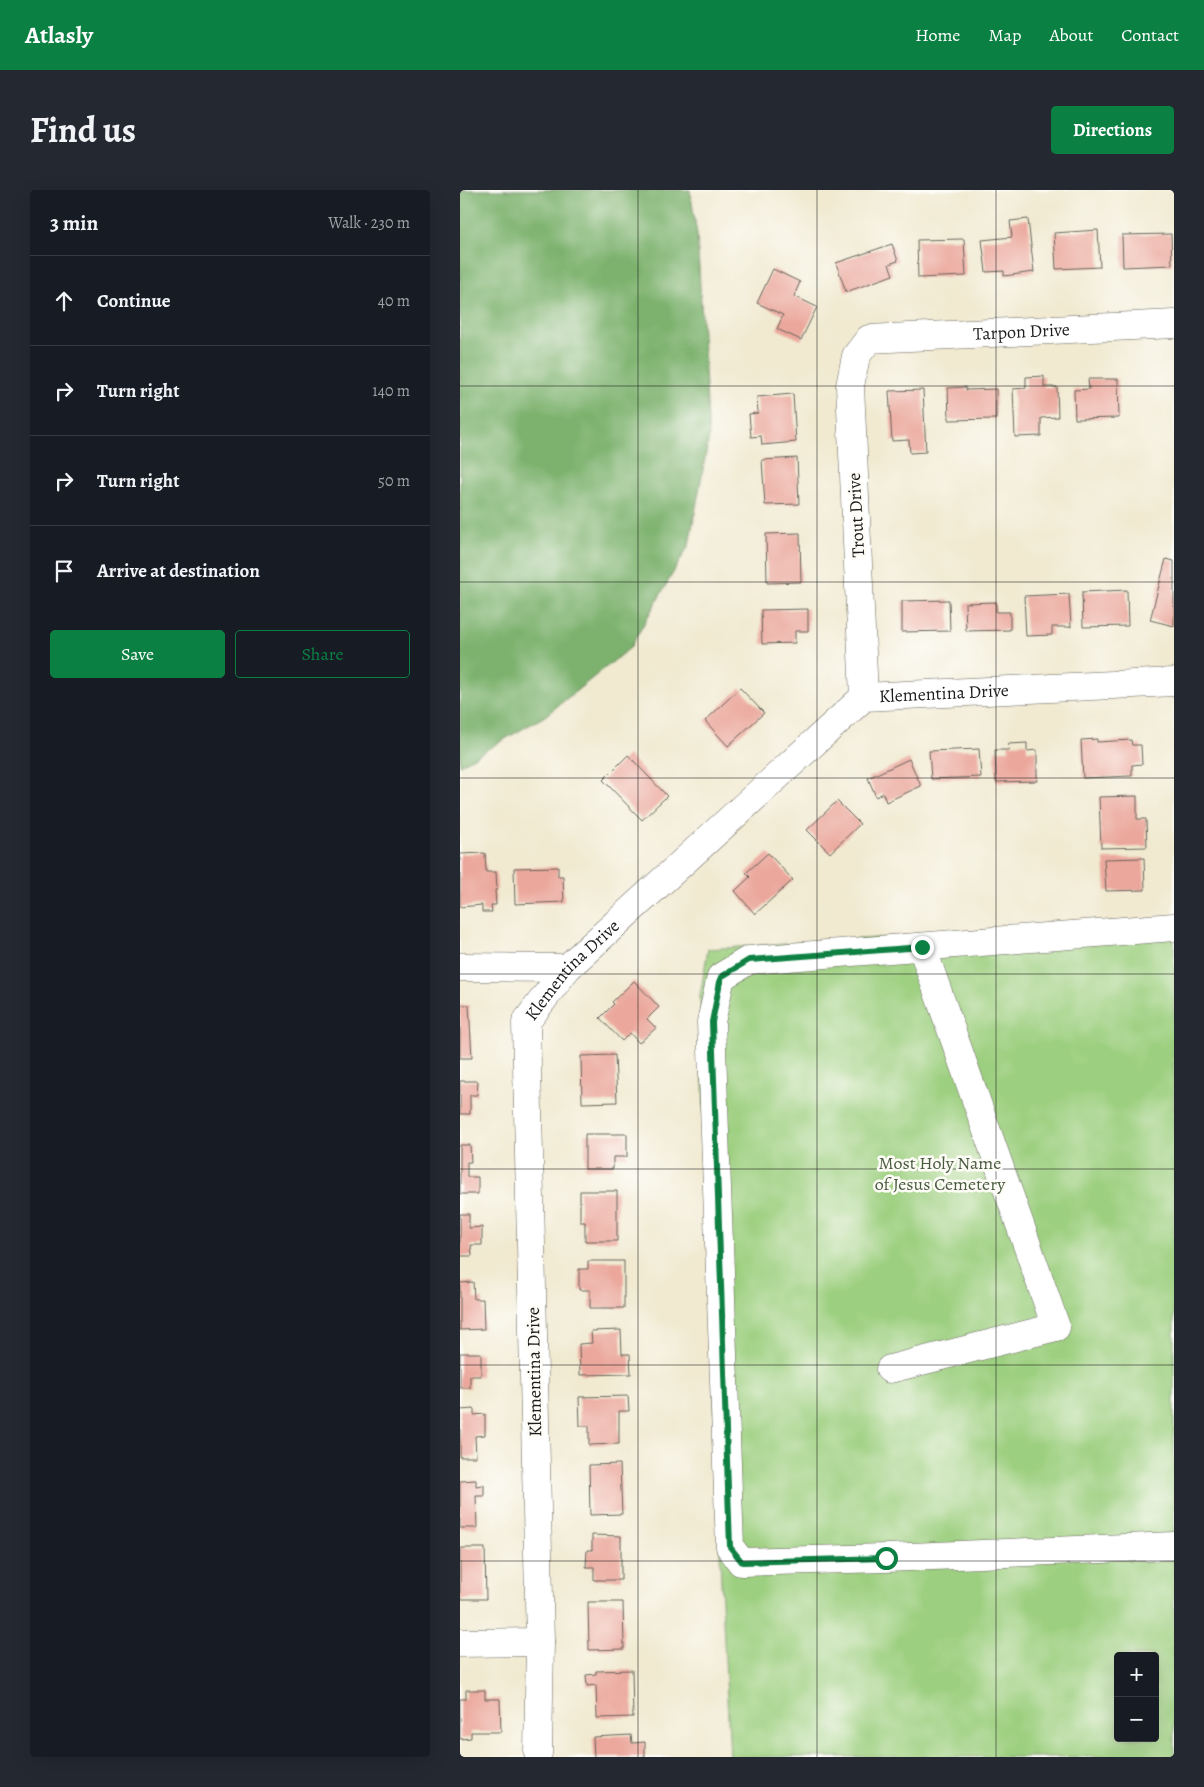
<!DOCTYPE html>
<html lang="en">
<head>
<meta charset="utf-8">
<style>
	body { margin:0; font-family:Alegreya,serif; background:#242831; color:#f1f3f6 }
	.controls { position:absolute; right:15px; bottom:15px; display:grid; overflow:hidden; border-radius:5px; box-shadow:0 5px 20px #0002 }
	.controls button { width:45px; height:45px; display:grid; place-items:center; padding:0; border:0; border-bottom:1px solid #363941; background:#171b24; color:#f1f3f6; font:25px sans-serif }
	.stop { position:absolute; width:15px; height:15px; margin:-11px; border:4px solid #0b8043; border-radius:50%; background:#fff }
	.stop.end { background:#0b8043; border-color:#fff; box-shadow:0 1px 5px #0008 }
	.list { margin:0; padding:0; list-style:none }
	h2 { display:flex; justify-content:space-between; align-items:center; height:65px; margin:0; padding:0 20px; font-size:21px }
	h2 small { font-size:16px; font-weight:400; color:#9ea1a6 }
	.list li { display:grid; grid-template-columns:32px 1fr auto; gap:15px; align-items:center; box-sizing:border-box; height:90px; padding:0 20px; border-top:1px solid #363941 }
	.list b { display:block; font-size:19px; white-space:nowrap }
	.list em { font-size:16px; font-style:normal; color:#9ea1a6 }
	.actions { display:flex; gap:10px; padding:15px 20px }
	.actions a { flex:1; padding:11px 0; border:1px solid #0b8043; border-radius:5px; text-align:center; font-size:18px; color:#0b8043 }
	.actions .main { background:#0b8043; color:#fff }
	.icon { flex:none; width:28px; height:28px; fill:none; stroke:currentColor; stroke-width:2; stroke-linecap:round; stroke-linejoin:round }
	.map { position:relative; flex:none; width:714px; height:1567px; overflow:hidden; border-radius:5px }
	header { display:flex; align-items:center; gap:30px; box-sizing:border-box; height:70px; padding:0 25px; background:#0b8043; color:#fff }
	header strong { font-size:24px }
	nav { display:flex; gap:28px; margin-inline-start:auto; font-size:18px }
	.intro { display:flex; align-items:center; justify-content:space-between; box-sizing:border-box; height:120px; padding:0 30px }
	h1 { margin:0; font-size:35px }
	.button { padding:12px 22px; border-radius:5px; background:#0b8043; color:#fff; font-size:18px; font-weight:700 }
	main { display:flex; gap:30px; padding:0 30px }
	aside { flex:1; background:#171b24; border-radius:5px; box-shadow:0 5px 20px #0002 }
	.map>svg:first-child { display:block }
</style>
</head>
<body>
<header>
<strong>Atlasly</strong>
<nav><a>Home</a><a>Map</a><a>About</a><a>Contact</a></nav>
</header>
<div class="intro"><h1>Find us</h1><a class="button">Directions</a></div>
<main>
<aside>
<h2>3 min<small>Walk · 230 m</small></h2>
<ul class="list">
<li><svg class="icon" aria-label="ahead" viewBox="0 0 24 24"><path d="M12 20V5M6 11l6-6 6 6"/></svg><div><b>Continue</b></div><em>40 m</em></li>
<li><svg class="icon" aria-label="right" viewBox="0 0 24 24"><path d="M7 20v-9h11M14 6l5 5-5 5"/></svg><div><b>Turn right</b></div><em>140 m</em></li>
<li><svg class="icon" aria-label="right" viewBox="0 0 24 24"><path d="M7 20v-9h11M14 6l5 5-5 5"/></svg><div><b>Turn right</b></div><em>50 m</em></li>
<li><svg class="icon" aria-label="arrive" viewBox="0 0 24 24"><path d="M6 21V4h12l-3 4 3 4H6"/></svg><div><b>Arrive at destination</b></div></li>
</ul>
<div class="actions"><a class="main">Save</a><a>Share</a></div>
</aside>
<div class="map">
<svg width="714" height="1567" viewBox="0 0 714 1567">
	<rect width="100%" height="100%" fill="#fdfcf7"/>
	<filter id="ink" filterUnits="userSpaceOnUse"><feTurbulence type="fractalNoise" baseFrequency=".02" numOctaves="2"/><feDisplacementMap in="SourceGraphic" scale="10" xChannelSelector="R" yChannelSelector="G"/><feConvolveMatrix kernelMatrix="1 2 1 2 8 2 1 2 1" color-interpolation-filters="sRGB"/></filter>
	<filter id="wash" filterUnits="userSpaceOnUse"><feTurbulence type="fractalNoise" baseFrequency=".0096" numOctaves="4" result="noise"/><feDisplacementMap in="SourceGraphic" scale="20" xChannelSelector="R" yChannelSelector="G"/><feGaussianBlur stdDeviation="1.12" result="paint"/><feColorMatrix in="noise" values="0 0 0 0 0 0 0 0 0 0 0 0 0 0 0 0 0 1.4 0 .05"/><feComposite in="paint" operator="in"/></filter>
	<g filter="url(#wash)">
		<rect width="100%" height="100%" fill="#f1ead1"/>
		<!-- green -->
		<path fill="#9ccf7f" stroke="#5c764e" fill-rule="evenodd" d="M 714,729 L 714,1567 L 270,1567 L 261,1391 L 240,805 L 248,759 ZM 658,1466 L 695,1466 L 695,1548 L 658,1548 Z"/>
		<!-- forest -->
		<path fill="#7db26e" stroke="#4c6745" d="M 0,0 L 230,0 L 237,44 L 249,247 L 229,355 L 170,458 L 85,526 L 0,575 Z"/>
		<g id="blocks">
			<!-- building -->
			<path fill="#eba79c" d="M 568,29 L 574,82 L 544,86 L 544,81 L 526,82 L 522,50 L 552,47 L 550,31 Z
				M 638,40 L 640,77 L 596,79 L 594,43 Z
				M 711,44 L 712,75 L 663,77 L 662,45 Z
				M 504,49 L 506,86 L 458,88 L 457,50 Z
				M 432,54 L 438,71 L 429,74 L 433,85 L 386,102 L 376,73 Z
				M 313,79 L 340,92 L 334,106 L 357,117 L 341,150 L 317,139 L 323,125 L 297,113 Z
				M 584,186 L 584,197 L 597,197 L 598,227 L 581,228 L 581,246 L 555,247 L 553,199 L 566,198 L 566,187 Z
				M 628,189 L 658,189 L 659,228 L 615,229 L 614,200 L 629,199 Z
				M 506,197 L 506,200 L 536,199 L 536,229 L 489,230 L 488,198 Z
				M 463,200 L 466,262 L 450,263 L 449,250 L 432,251 L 429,201 Z
				M 333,204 L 336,252 L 302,255 L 301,246 L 291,247 L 289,224 L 298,223 L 297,207 Z
				M 337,268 L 339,314 L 305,315 L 302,270 Z
				M 340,343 L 341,392 L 307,393 L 306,344 Z
				M 706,369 L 714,371 L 714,436 L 690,430 Z
				M 667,400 L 668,436 L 623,437 L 622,402 Z
				M 609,404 L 611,437 L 592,437 L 592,445 L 566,446 L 564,406 Z
				M 489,410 L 490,441 L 442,442 L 442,411 Z
				M 536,412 L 536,422 L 550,422 L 550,440 L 506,441 L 505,413 Z
				M 348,419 L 348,441 L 335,441 L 335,453 L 302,454 L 301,420 Z
				M 280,498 L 304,523 L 268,556 L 245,531 Z
				M 637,549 L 637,552 L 671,550 L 672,555 L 681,555 L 682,574 L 672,575 L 672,586 L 623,588 L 621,550 Z
				M 567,553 L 567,561 L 577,560 L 577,591 L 536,592 L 535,560 L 549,560 L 548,554 Z
				M 519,559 L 521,587 L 471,589 L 469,561 Z
				M 168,565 L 207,606 L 182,630 L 143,590 Z
				M 449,569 L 461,596 L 426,612 L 423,603 L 416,607 L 408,588 Z
				M 677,606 L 677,629 L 686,629 L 687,657 L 641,658 L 639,607 Z
				M 377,611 L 400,634 L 370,663 L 347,640 Z
				M 25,663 L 26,682 L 36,682 L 37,700 L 35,700 L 36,715 L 31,715 L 32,722 L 22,722 L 22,715 L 0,717 L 0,664 Z
				M 308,663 L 333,690 L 295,724 L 275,701 L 290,687 L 286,683 Z
				M 684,668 L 685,700 L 646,701 L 644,669 Z
				M 98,677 L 98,686 L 103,686 L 104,712 L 55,714 L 54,678 Z
				M 174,791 L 199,817 L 187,829 L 196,838 L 179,853 L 170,843 L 162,851 L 140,828 L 154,814 L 152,812 Z
				M 0,815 L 9,815 L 12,868 L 0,868 Z
				M 155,865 L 157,912 L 122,913 L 121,866 Z
				M 0,891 L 18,891 L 17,905 L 10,905 L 10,924 L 0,924 Z
				M 125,944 L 167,944 L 167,967 L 153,967 L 153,979 L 125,979 Z
				M 0,955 L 10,955 L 11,972 L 7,972 L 7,987 L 18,987 L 18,1004 L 0,1004 Z
				M 120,1001 L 157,1001 L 157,1051 L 125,1051 L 125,1032 L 120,1032 Z
				M 0,1024 L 9,1024 L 9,1038 L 22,1037 L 22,1055 L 11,1055 L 12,1066 L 0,1066 Z
				M 128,1071 L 164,1071 L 164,1118 L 130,1118 L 130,1100 L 119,1100 L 119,1079 L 128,1079 Z
				M 13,1092 L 14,1109 L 23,1109 L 24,1139 L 0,1140 L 0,1093 Z
				M 161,1140 L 162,1164 L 170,1164 L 171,1184 L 120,1185 L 119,1154 L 132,1153 L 131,1141 Z
				M 0,1163 L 21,1163 L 21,1186 L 10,1186 L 10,1198 L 0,1198 Z
				M 168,1206 L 169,1221 L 159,1221 L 159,1254 L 129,1255 L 129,1236 L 120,1236 L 119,1207 Z
				M 14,1219 L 14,1225 L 25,1224 L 25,1245 L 15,1246 L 16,1267 L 0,1267 L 0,1220 Z
				M 160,1274 L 162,1324 L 130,1325 L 129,1275 Z
				M 16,1290 L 16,1296 L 24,1295 L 24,1306 L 16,1306 L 17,1338 L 0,1338 L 0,1291 Z
				M 132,1345 L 161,1346 L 161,1390 L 134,1390 L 134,1377 L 126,1377 L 127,1360 L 132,1360 Z
				M 0,1358 L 25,1358 L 26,1409 L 0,1409 Z
				M 128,1412 L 163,1412 L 164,1459 L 129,1460 Z
				M 172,1480 L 173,1527 L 137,1528 L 136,1495 L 127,1496 L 126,1485 L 136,1484 L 136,1481 Z
				M 6,1500 L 25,1500 L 25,1509 L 40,1509 L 41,1542 L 11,1542 L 11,1548 L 0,1549 L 0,1509 L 6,1509 Z
				M 171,1545 L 172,1553 L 185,1552 L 185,1567 L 134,1567 L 133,1547 Z"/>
		</g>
	</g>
	<g filter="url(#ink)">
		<use href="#blocks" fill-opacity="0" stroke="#67645b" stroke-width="1"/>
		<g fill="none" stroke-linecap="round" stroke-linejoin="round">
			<!-- minor casing -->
			<g stroke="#67645b" stroke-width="29">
				<g id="minor">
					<path id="s1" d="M 404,507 L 390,196 L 396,166 L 409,149 L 714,134"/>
					<path d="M 714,737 L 289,770 L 261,787 L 251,832 L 270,1357 L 281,1372 L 426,1368 L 714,1356"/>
					<path d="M 0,777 L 107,778"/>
					<path d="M 430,1179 L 596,1137 L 462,757"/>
					<path d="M 0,1453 L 80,1452"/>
					<path id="s2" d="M 78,1563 L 80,1452 L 66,832 L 107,778 L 404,507 L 714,492"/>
				</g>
			</g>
			<!-- minor -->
			<use href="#minor" stroke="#fff" stroke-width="28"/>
		</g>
	</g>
	<g fill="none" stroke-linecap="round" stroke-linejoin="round" filter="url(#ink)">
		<!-- route -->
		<path stroke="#0b8043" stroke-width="6" d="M 426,1368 L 282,1372 L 270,1357 L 252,832 L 261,787 L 289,770 L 462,757"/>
	</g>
	<!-- grid -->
	<path fill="none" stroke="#1c1c1c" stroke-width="1" stroke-opacity="0.55" d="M 178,0 L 178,1567M 357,0 L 357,1567M 536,0 L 536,1567M 0,196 L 714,196M 0,392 L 714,392M 0,588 L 714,588M 0,784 L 714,784M 0,979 L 714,979M 0,1175 L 714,1175M 0,1371 L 714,1371"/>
	<g text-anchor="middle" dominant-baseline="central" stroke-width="5" stroke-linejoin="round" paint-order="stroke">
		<!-- street labels -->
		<g font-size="18" fill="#1c1c1c" stroke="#fdfcf7">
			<text stroke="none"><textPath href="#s1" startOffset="516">Tarpon Drive</textPath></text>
			<text transform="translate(396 325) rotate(-93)">Trout Drive</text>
			<text stroke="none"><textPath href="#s2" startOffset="1281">Klementina Drive</textPath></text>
			<text stroke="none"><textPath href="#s2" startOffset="801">Klementina Drive</textPath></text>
			<text transform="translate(74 1182) rotate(-91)">Klementina Drive</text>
		</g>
		<!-- park labels -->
		<g font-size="18" fill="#495b3f" stroke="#fdfcf7">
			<text x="480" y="973">Most Holy Name<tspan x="480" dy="21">of Jesus Cemetery</tspan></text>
		</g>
	</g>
</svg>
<div class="controls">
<button>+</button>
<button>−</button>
</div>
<div class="stop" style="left:426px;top:1368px"></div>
<div class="stop end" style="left:462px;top:757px"></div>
</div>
</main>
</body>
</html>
